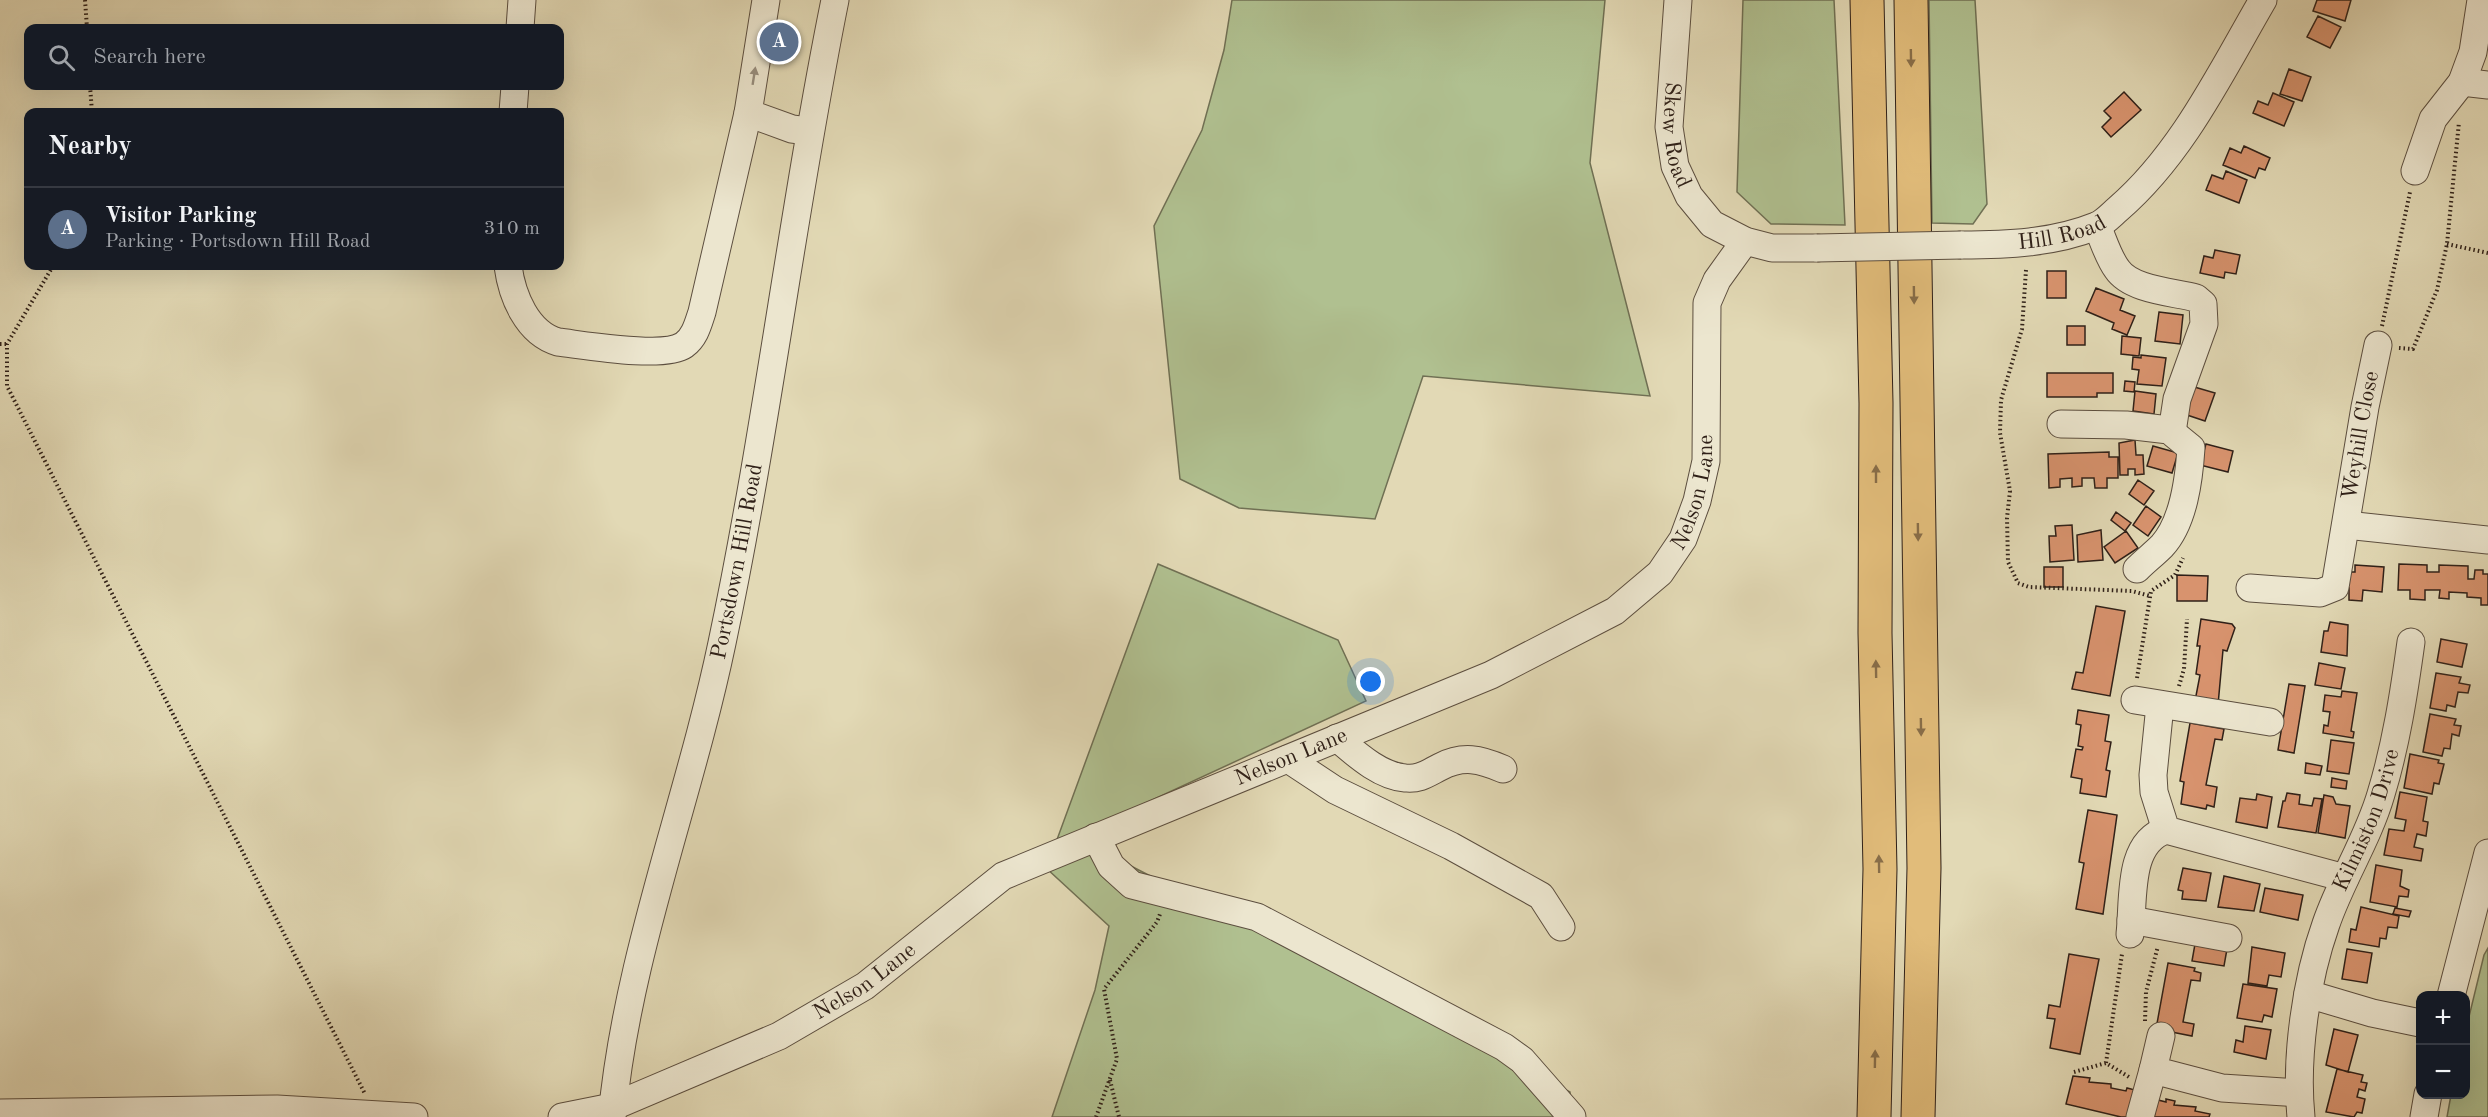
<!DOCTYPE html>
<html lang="en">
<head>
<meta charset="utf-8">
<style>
	body { margin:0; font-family:"Old Standard TT",serif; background:#20242c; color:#f1f3f6 }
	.controls { position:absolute; right:18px; bottom:18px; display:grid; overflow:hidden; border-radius:12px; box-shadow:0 6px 24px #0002 }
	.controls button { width:54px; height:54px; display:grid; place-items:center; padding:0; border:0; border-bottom:2px solid #363941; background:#171b24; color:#f1f3f6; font:30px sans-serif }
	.you { position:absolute; left:1371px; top:682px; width:21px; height:21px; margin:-15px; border:4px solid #fff; border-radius:50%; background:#1a73e8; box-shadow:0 0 0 9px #1a73e833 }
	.badge { display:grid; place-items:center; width:39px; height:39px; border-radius:50%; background:#c59692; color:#fff; font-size:20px; font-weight:700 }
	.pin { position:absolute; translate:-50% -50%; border:3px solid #fff; box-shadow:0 2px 6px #0006 }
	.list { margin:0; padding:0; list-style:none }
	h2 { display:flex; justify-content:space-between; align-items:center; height:78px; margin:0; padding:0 24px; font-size:26px }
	h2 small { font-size:20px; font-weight:400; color:#9ea1a6 }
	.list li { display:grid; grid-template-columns:39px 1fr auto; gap:18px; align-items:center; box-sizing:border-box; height:84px; padding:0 24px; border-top:2px solid #363941 }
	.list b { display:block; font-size:22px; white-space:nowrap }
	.list p { margin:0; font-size:20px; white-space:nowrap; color:#9ea1a6 }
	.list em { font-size:20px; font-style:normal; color:#9ea1a6 }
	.icon { flex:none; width:33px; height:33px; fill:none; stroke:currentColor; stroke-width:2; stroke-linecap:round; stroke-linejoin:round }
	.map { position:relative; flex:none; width:2488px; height:1117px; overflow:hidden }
	.search { position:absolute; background:#171b24; box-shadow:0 6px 24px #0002; left:24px; top:24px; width:540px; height:66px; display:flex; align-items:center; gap:15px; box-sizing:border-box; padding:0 21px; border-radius:12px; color:#9ea1a6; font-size:22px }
	.panel { position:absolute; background:#171b24; box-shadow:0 6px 24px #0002; left:24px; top:108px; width:540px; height:162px; border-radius:12px }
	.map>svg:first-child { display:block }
</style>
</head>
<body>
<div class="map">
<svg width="2488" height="1117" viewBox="0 0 2488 1117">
	<rect width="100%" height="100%" fill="#e2d9b5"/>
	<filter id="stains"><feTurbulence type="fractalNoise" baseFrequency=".00333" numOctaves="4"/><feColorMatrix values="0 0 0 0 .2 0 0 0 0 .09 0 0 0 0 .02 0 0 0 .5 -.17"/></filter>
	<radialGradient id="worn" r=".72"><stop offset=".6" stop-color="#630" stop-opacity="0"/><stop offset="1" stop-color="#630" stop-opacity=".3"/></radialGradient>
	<!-- green -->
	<path fill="#b0c090" stroke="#707054" stroke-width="1.5" d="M 1232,0 L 1605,0 L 1590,163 L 1650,396 L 1423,376 L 1375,519 L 1239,508 L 1180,479 L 1154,226 L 1202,130 L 1224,50 Z
		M 1743,0 L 1834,0 L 1845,225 L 1771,224 L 1737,192 Z
		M 1929,0 L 1975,0 L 1987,204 L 1973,224 L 1932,223 Z
		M 1158,564 L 1338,640 L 1366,701 L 1055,845 Z
		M 1094,847 L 1570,1092 L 1571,1117 L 1052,1117 L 1095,990 L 1109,926 L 1045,867 Z
		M 2488,948 L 2488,1117 L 2447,1117 L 2451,1095 L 2466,1094 L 2466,1029 L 2484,955 Z"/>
	<!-- building -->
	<path fill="#d8936e" stroke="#2f2018" stroke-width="1.5" d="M 2317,0 L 2351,0 L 2345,21 L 2313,11 Z
		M 2318,16 L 2341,27 L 2330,48 L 2307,37 Z
		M 2289,69 L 2311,77 L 2302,101 L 2280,94 Z
		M 2124,92 L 2141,110 L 2111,137 L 2102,127 L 2111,118 L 2104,111 Z
		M 2273,93 L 2294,102 L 2284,126 L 2253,113 L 2258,101 L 2268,105 Z
		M 2244,146 L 2270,158 L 2265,170 L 2259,168 L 2255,178 L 2223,165 L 2230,148 L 2241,153 Z
		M 2226,171 L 2247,180 L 2239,203 L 2206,190 L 2212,175 L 2223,179 Z
		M 2215,250 L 2240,255 L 2236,274 L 2225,272 L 2224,278 L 2200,273 L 2204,256 L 2213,258 Z
		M 2047,271 L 2066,271 L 2066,298 L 2047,298 Z
		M 2096,288 L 2124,299 L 2120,310 L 2135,316 L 2127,335 L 2112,329 L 2114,323 L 2086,311 Z
		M 2159,312 L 2183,315 L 2180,344 L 2155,341 Z
		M 2067,326 L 2085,326 L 2085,345 L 2067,345 Z
		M 2122,336 L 2141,338 L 2139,356 L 2121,354 Z
		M 2141,355 L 2166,358 L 2162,386 L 2137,384 L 2139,370 L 2132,369 L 2133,357 L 2141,358 Z
		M 2047,373 L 2113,373 L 2113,393 L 2097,393 L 2097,397 L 2047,397 Z
		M 2125,381 L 2135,382 L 2134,392 L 2124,391 Z
		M 2191,386 L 2215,393 L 2205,421 L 2181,413 Z
		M 2135,391 L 2156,394 L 2154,414 L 2133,411 Z
		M 2135,440 L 2136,455 L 2143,455 L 2144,474 L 2135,475 L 2135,469 L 2128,469 L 2128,475 L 2120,475 L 2119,443 Z
		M 2206,444 L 2233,451 L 2228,472 L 2200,465 Z
		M 2153,446 L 2178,453 L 2172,473 L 2147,466 Z
		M 2109,452 L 2109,457 L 2118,457 L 2118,478 L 2107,478 L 2107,488 L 2095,488 L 2094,478 L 2082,478 L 2082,486 L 2072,487 L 2072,478 L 2060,479 L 2060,487 L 2049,488 L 2048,454 Z
		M 2138,480 L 2154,491 L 2144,505 L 2129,494 Z
		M 2146,506 L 2161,517 L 2148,536 L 2133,525 Z
		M 2116,512 L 2131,523 L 2125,531 L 2111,520 Z
		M 2072,525 L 2074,560 L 2050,562 L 2049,536 L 2056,536 L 2055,526 Z
		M 2101,530 L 2103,560 L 2078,562 L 2077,535 Z
		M 2126,531 L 2138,548 L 2115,563 L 2104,547 Z
		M 2399,564 L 2427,565 L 2427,572 L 2439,572 L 2439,565 L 2468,566 L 2468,579 L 2474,579 L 2475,570 L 2483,570 L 2483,574 L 2488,574 L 2488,605 L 2481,605 L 2481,598 L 2467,597 L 2467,593 L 2449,592 L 2449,599 L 2439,598 L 2440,590 L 2425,590 L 2425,600 L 2410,599 L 2410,590 L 2398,590 Z
		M 2355,565 L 2384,567 L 2382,592 L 2363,590 L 2362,601 L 2349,600 L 2349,588 L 2345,588 L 2346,572 L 2355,572 Z
		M 2044,567 L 2063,567 L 2063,587 L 2044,587 Z
		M 2177,575 L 2208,576 L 2207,601 L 2177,601 Z
		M 2096,606 L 2125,611 L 2110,696 L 2072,689 L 2076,672 L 2083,673 Z
		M 2201,619 L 2232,624 L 2235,628 L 2227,651 L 2223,650 L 2218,705 L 2195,701 L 2200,675 L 2196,674 L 2200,646 L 2197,646 Z
		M 2330,622 L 2348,625 L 2347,656 L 2321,652 L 2324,631 L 2328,631 Z
		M 2441,639 L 2467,644 L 2462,667 L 2437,662 Z
		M 2319,663 L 2345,668 L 2341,689 L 2315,685 Z
		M 2436,673 L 2461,677 L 2459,683 L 2470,685 L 2468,693 L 2458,692 L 2455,707 L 2447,705 L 2446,711 L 2430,708 Z
		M 2289,684 L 2305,686 L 2294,753 L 2278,750 Z
		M 2342,691 L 2357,693 L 2351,731 L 2354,732 L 2353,738 L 2323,733 L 2324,725 L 2328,726 L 2330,712 L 2323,711 L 2325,695 L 2341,697 Z
		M 2078,710 L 2109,715 L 2105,741 L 2111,742 L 2106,770 L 2110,771 L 2106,797 L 2080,793 L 2082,779 L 2071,777 L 2076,749 L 2082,750 L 2083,747 L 2078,746 L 2081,725 L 2076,724 Z
		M 2430,714 L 2456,719 L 2454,725 L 2461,726 L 2459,736 L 2452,734 L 2450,749 L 2444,748 L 2442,756 L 2423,752 Z
		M 2190,723 L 2224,729 L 2222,740 L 2215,739 L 2206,785 L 2217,787 L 2214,807 L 2207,805 L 2206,809 L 2181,804 L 2184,782 L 2180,781 Z
		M 2331,740 L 2354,743 L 2349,774 L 2327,771 Z
		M 2410,754 L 2439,760 L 2438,763 L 2444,764 L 2439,784 L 2434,783 L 2432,794 L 2404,788 Z
		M 2306,763 L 2322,766 L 2320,775 L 2305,773 Z
		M 2332,778 L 2347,781 L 2346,789 L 2331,787 Z
		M 2400,792 L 2427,797 L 2423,821 L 2428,822 L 2426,836 L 2417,834 L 2414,847 L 2423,849 L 2421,861 L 2384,855 L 2389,829 L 2404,831 L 2406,820 L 2395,818 Z
		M 2287,793 L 2300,795 L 2299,804 L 2312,806 L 2314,798 L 2322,799 L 2316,833 L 2278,827 L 2283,801 L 2285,801 Z
		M 2257,794 L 2272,797 L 2267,828 L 2236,822 L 2240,798 L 2256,800 Z
		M 2324,795 L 2333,797 L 2336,804 L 2350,806 L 2345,838 L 2318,833 Z
		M 2088,810 L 2117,815 L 2103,914 L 2076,909 L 2084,863 L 2079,862 Z
		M 2376,865 L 2402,870 L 2400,886 L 2409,890 L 2408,897 L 2399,896 L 2397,907 L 2370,902 Z
		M 2183,868 L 2211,873 L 2206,901 L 2182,899 L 2183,891 L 2178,890 Z
		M 2224,876 L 2260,884 L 2254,911 L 2218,907 Z
		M 2265,888 L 2303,895 L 2298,920 L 2260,912 Z
		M 2361,907 L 2399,916 L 2397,928 L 2388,927 L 2386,939 L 2380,938 L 2379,947 L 2349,942 L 2351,929 L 2356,930 Z
		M 2395,908 L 2411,911 L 2409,917 L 2393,914 Z
		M 2195,944 L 2227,949 L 2224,966 L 2192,961 Z
		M 2252,947 L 2285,953 L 2281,977 L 2269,975 L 2267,986 L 2248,983 Z
		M 2347,949 L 2372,953 L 2367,983 L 2342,979 Z
		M 2069,954 L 2099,959 L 2080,1054 L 2050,1048 L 2055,1019 L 2047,1018 L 2049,1005 L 2060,1007 Z
		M 2168,963 L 2195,968 L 2194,971 L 2201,973 L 2200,981 L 2191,980 L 2183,1022 L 2194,1024 L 2192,1036 L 2156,1029 Z
		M 2243,984 L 2277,989 L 2272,1017 L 2264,1015 L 2262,1022 L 2237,1018 Z
		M 2245,1026 L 2271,1030 L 2266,1059 L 2234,1052 L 2236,1040 L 2243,1042 Z
		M 2334,1029 L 2358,1035 L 2348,1072 L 2326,1065 Z
		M 2337,1069 L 2363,1075 L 2361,1082 L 2367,1083 L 2365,1091 L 2359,1089 L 2357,1097 L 2365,1099 L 2362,1113 L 2357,1112 L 2354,1117 L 2326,1112 Z
		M 2073,1076 L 2090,1078 L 2089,1082 L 2111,1084 L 2111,1088 L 2126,1091 L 2127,1088 L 2135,1090 L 2140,1117 L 2121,1117 L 2066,1104 Z
		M 2166,1099 L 2175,1101 L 2174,1105 L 2196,1107 L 2195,1111 L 2210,1114 L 2209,1117 L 2154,1117 L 2158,1100 L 2166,1102 Z"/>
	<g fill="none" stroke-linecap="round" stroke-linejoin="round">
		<!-- minor casing -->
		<g stroke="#5c4e3f" stroke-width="29">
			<g id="minor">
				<path d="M 766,0 L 748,113 L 792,129 L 808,131"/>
				<path id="s1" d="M 1678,0 L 1669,127 L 1675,166 L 1689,196 L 1712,224 L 1745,241 L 1772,248 L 1817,248"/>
				<path d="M 520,28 L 522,0"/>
				<path d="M 2462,82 L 2488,85"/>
				<path d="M 513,112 L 515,86"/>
				<path d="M 2415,171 L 2433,119 L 2462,82 L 2473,52 L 2481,0"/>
				<path d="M 2097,226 C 2103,239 2108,257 2117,269 C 2131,290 2173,292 2196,298 L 2203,304 L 2204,324 L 2177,399 L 2172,432"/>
				<path id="s2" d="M 1961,245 C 2007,245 2054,243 2096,226 C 2104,223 2111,215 2118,209 C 2182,154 2221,72 2263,0"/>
				<path d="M 508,266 C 512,296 527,333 558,342 C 584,345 664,359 684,345 C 695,337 698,324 702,312 L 748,113"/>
				<path d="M 2061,424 L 2126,425 L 2169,430 L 2191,448 C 2189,479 2184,522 2162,546 C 2154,554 2145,561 2137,569"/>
				<path d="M 2346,525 L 2488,540"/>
				<path id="s3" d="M 2250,588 L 2320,593 L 2335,587 L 2365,407 L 2378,345"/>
				<path d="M 2135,700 L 2270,722"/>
				<path d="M 2160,705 L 2153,775 L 2154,792 L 2166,830 L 2345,878"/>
				<path d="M 1337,738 C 1356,754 1380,776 1405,778 C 1419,780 1428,773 1440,767 C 1463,755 1480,759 1503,769"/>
				<path d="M 1288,759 L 1335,790 L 1451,846 L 1541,896 L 1561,927"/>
				<path d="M 1096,837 L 1111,866 L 1132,885 L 1257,917 L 1504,1047 L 1522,1060 L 1572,1117"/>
				<path d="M 2131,920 L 2228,938"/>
				<path d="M 2130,934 C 2134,899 2127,843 2166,830"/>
				<path d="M 2308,994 L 2372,1013 L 2420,1023"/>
				<path d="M 2451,996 L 2488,853"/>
				<path d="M 2161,1036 L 2153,1070 L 2222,1088 L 2299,1093"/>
				<path d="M 0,1113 L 277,1109 L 414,1117"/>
				<path id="s4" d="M 562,1117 L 612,1107 L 779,1036 L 865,986 L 1003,876 L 1491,675 L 1615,611 L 1660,573 L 1683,539 L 1697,501 L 1706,461 L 1707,303 L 1717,280 L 1745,241"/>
				<path id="s5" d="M 612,1117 C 627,955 689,801 722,643 C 767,430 792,213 835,0"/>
				<path d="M 2140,1117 L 2153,1070"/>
				<path id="s6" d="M 2301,1117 C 2295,1058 2306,980 2326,924 C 2341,880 2368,839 2381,794 C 2396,745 2404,693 2411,642"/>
				<path d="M 2424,1117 L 2428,1094"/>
			</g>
		</g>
		<!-- highway casing -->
		<g stroke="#2f2018" stroke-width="35">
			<path id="highway" d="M 1867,0 L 1876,403 L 1875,633 L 1880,869 L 1874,1117
				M 1911,0 L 1924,868 L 1918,1117"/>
		</g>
		<!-- path -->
		<path stroke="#2f2018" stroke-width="4" stroke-dasharray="1.5 3" stroke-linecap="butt" d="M 85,0 L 87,28
			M 90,86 L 92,112
			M 2447,244 L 2488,253
			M 53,266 L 7,344 L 7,386 L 365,1094
			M 2026,270 L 2022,329 L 2001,400 L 2000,433 L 2010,491 L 2007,518 L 2008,562 L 2018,583 L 2029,587 L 2132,591 L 2150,596
			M 2382,326 L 2410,192
			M 0,344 L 7,344
			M 2399,348 L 2413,349 L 2437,290 L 2447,244 L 2459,122
			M 2137,678 L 2151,591 L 2175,575 L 2183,558
			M 2179,686 L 2184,669 L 2187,619
			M 2145,1021 L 2146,992 L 2158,946
			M 2106,1063 L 2122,954
			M 2074,1072 L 2106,1063 L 2129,1077
			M 1110,1080 L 1119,1117
			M 1096,1117 L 1117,1059 L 1104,989 L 1157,922 L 1160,914"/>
		<!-- minor -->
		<use href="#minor" stroke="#ece6cf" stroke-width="27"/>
		<!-- highway -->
		<use href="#highway" stroke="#e1bc7a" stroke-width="33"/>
		<!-- minor-bridge casing -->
		<g stroke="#5c4e3f" stroke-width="29" stroke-linecap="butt">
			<path id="minor-bridge" d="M 1817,248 L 1961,245"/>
		</g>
		<!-- minor-bridge -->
		<use href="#minor-bridge" stroke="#ece6cf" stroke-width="27"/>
	</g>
	<!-- one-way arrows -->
	<defs><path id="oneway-solid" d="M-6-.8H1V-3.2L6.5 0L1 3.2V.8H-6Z" transform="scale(1.5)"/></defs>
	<g fill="#886e49">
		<use href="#oneway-solid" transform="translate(1911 58) rotate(89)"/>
		<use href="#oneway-solid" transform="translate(1914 295) rotate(89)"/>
		<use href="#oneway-solid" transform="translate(1876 474) rotate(-90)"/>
		<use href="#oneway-solid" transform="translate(1918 532) rotate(89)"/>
		<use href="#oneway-solid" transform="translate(1876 669) rotate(-91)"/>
		<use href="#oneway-solid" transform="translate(1921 727) rotate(89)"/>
		<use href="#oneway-solid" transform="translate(1879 864) rotate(-91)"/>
		<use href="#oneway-solid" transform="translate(1875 1059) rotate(-89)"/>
	</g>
	<use fill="#978d7d" href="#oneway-solid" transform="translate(754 76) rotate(-81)"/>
	<g text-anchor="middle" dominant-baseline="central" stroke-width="5" stroke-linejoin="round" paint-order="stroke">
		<!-- street labels -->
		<g font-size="22" fill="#2f2018" stroke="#ece6cf">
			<text stroke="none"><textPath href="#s1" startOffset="136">Skew Road</textPath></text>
			<text stroke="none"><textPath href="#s2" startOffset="102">Hill Road</textPath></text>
			<text stroke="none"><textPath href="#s3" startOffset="240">Weyhill Close</textPath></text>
			<text stroke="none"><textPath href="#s4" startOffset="1324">Nelson Lane</textPath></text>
			<text stroke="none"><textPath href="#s5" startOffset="570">Portsdown Hill Road</textPath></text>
			<text stroke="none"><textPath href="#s4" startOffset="820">Nelson Lane</textPath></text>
			<text stroke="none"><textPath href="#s6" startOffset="308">Kilmiston Drive</textPath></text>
			<text stroke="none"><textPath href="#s4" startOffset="334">Nelson Lane</textPath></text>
		</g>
	</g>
	<rect width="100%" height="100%" filter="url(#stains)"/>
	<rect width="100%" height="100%" fill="url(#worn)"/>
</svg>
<div class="controls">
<button>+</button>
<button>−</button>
</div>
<div class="you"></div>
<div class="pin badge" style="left:779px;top:42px;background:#5c6f8a">A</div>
<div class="search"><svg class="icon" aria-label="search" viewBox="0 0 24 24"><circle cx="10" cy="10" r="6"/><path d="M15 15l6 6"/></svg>Search here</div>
<section class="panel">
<h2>Nearby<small></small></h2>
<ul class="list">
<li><span class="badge" style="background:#5c6f8a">A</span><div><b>Visitor Parking</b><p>Parking · Portsdown Hill Road</p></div><em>310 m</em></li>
</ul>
</section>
</div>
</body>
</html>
